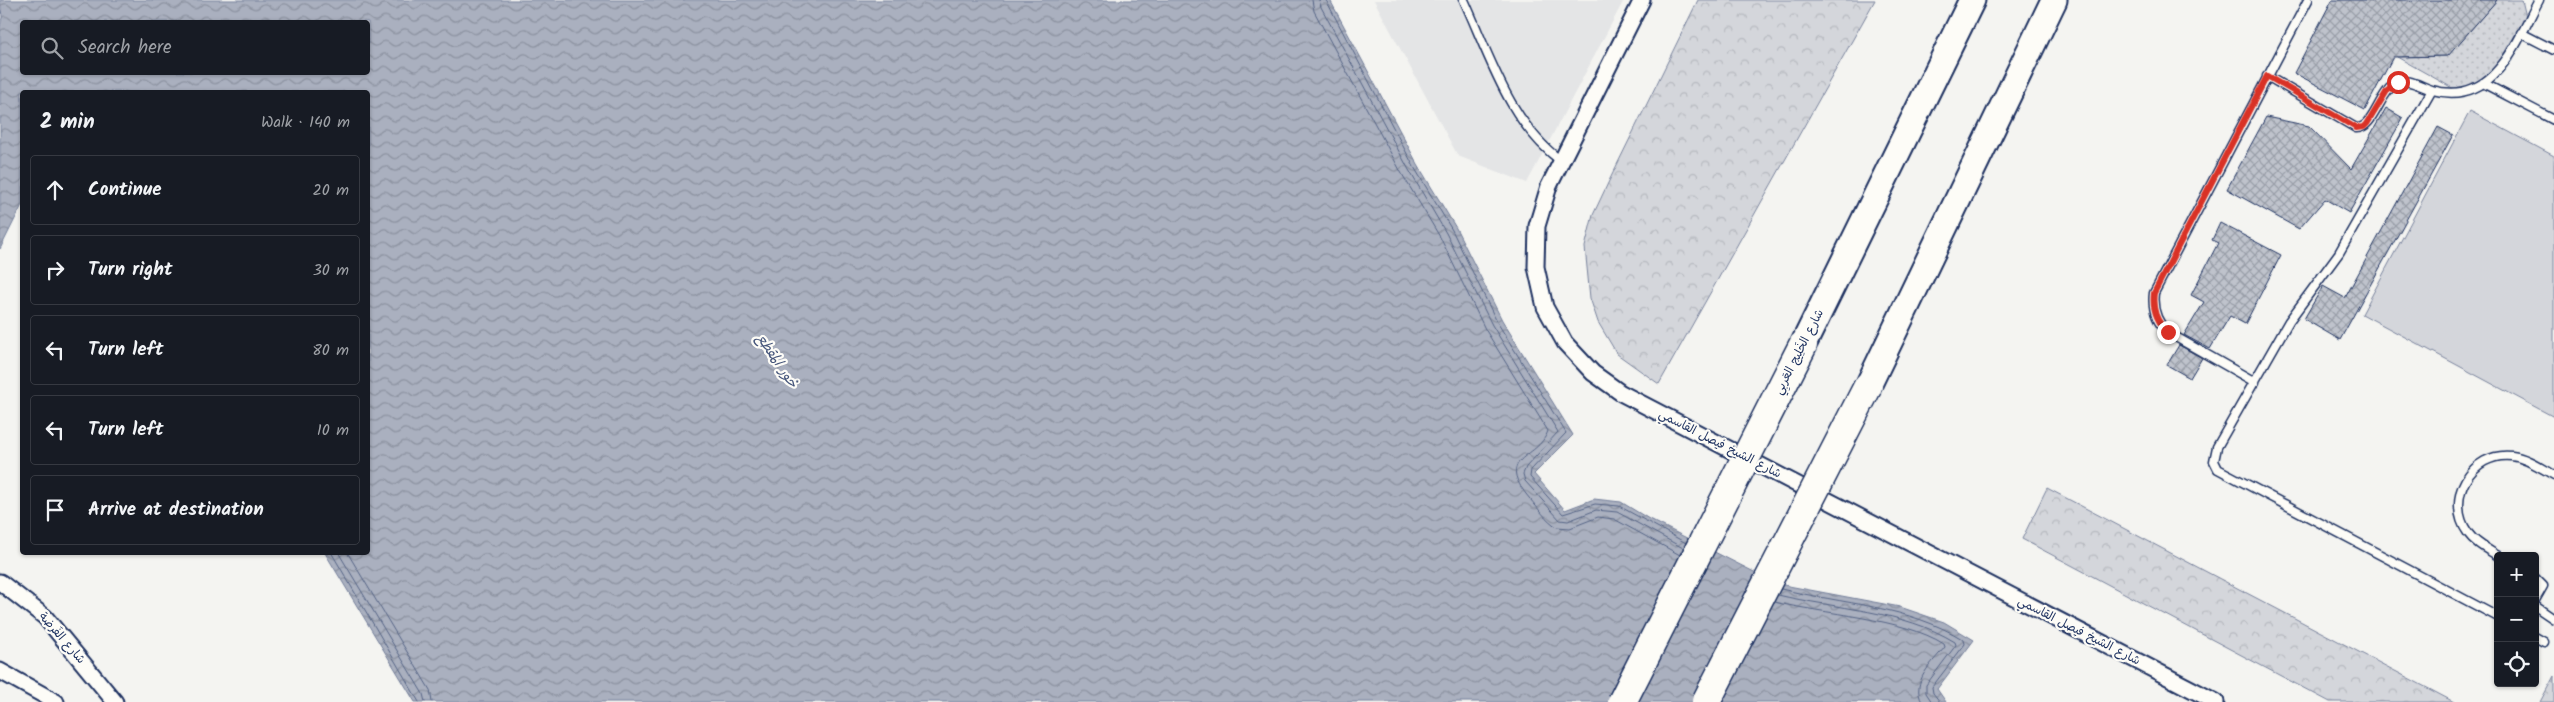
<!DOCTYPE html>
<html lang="en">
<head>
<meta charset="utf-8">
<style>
	body { margin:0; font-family:Kalam,"Playpen Sans Arabic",sans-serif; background:#20242c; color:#f1f3f6 }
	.controls { position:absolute; right:15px; bottom:15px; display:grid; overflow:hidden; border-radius:5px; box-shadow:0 1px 4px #0004 }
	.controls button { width:45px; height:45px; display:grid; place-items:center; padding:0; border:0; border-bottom:1px solid #363941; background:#171b24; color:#f1f3f6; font:25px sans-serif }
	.stop { position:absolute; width:15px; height:15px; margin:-11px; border:4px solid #d93025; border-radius:50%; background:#fff }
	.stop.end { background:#d93025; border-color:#fff; box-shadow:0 1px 5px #0008 }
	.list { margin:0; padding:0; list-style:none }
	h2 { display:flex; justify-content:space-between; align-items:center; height:65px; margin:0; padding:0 20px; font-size:21px }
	h2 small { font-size:16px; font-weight:400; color:#9ea1a6 }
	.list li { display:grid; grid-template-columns:32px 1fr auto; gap:15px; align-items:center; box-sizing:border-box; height:70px; margin:0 10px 10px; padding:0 10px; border:1px solid #363941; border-radius:5px }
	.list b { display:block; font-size:19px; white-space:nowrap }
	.list em { font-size:16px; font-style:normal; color:#9ea1a6 }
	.icon { flex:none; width:28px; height:28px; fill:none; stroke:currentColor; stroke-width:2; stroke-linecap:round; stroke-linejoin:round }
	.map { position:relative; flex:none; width:2554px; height:702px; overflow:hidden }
	.search { position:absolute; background:#171b24; box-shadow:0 1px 4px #0004; left:20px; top:20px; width:350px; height:55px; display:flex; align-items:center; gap:12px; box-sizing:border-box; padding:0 18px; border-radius:5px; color:#9ea1a6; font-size:19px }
	.panel { position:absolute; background:#171b24; box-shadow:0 1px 4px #0004; left:20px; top:90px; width:350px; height:465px; border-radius:5px }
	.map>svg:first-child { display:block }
</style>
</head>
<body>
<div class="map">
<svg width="2554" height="702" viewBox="0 0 2554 702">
	<defs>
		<pattern id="grass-dots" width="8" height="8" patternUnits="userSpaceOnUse" patternTransform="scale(1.25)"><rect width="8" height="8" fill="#d4d6db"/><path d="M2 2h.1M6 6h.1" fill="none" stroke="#b5b8be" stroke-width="1.8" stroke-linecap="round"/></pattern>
		<pattern id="forest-crowns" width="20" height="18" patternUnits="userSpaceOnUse" patternTransform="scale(1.25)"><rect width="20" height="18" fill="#d4d6db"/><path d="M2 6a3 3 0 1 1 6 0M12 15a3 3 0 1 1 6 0" fill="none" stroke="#b5b8be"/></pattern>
		<pattern id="water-waves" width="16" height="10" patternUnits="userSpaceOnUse" patternTransform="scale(1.25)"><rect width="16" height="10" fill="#aab0bf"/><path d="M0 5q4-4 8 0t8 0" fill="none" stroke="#8a909e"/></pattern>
		<pattern id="building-cross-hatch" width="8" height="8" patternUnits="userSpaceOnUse" patternTransform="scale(1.25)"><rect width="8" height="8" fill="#bfc3cc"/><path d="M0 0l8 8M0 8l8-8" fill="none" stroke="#9a9fa9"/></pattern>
	</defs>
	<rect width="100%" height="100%" fill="#f4f4f1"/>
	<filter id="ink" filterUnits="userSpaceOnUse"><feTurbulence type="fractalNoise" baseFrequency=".02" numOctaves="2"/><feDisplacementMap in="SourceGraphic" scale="10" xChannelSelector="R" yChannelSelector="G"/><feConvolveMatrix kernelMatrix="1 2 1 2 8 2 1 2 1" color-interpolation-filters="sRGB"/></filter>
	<g filter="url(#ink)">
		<!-- built -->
		<path fill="#e4e5e6" d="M 1374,0 L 1624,0 L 1527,183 L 1458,156 Z"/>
		<!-- grass -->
		<path fill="url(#grass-dots)" stroke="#78829c" d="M 2497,0 L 2522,0 L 2526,17 L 2486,83 L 2456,90 L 2397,57 L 2447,56 Z"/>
		<!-- forest -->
		<path fill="url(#forest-crowns)" stroke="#78829c" d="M 1698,0 L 1875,0 L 1659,384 L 1617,354 L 1598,322 L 1590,298 L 1585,247 L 1593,215 L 1609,181 Z
			M 2047,488 L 2454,702 L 2330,702 L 2022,539 Z
			M 2554,676 L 2554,702 L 2540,702 Z"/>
		<!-- pitch -->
		<path fill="#d4d6db" stroke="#78829c" d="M 2470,111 L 2554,156 L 2554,417 L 2362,314 Z"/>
		<!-- water -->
		<path fill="url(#water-waves)" stroke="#717c98" fill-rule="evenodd" d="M 0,0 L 1330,0 L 1418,165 L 1456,228 L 1502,320 L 1573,435 L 1534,474 L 1565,510 L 1594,499 L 1621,502 L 1649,519 L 1778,584 L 1900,607 L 1944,622 L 1974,640 L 1937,689 L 1946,702 L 415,702 L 325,553 L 368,552 L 368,92 L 22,92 L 22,205 L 0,249 L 0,27 L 2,17 ZM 22,22 L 368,22 L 368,72 L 22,72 Z"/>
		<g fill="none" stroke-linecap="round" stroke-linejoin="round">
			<!-- shore -->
			<path stroke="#546385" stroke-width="1" d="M 1312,0 L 1314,11 L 1402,174 L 1440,237 L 1485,329 L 1548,431 C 1537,461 1493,455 1530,499 C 1538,508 1546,520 1557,527 L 1570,528 L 1598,517 L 1614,519 L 1680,555
				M 1319,0 L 1321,7 L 1409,170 L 1446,233 L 1492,325 L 1558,432 L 1526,467 L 1523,474 L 1525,481 L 1560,520 L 1568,521 L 1596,510 L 1617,512 L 1683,548
				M 1326,0 L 1414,167 L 1452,230 L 1497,322 L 1566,433 L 1531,470 L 1530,477 L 1563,514 L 1595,504 L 1619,506 L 1686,543
				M 331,552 L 419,702
				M 338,552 L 423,694 L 425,702
				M 347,552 L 430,690 L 432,702
				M 1781,589 C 1843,604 1909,606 1964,640 L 1965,644 L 1932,687 L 1933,693 L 1940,702
				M 1778,595 C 1836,609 1903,610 1955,642 L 1956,645 L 1926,685 L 1926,693 L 1932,702
				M 1774,602 C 1823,614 1903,618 1944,644 L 1945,647 C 1933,662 1910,682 1922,702"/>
		</g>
		<!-- building -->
		<path fill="url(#building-cross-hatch)" stroke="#1b2f5e" d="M 2332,0 L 2497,0 L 2448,56 L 2393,57 L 2365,110 L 2294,73 Z
			M 2386,108 L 2403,118 L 2349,213 L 2325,199 L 2299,229 L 2227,189 L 2266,117 L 2309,126 L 2351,169 Z
			M 2438,127 L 2453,135 L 2340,340 L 2304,319 L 2323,286 L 2345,298 Z
			M 2220,223 L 2281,255 L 2245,324 L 2230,316 L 2210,349 L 2184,335 L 2204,302 L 2191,295 L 2218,243 L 2212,240 Z
			M 2179,345 L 2202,358 L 2190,378 L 2167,365 Z"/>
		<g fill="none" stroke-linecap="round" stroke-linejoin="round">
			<!-- service casing -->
			<g stroke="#1b2f5e" stroke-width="11">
				<path id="service" d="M 1464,0 C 1490,57 1509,122 1561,161
					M 2521,33 L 2554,50
					M 2267,76 L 2356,128 C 2374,129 2379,93 2395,84 C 2408,77 2419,86 2432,90 C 2494,107 2516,43 2539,0
					M 2483,83 L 2554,120
					M 2432,90 L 2339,253 L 2289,321 L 2217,447 L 2214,461 L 2218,469 L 2498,617
					M 2255,382 L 2167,332 C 2156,321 2152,309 2154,293 L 2308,0
					M 2498,556 C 2487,549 2475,543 2468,533 C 2444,500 2471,451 2512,456 C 2527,458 2541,468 2554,475
					M 2535,578 L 2543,586 L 2535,600
					M 2535,606 L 2554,619
					M 2535,637 L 2544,642"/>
			</g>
			<!-- minor casing -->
			<g stroke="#1b2f5e" stroke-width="19">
				<path id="minor" d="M 1642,0 L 1549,186 L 1537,226 L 1536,267 L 1545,307 L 1565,343 L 1593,373 L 1621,393 L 2216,702
					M 0,582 L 45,617 L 115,702
					M 0,671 L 56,702"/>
			</g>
			<!-- trunk casing -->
			<g stroke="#1b2f5e" stroke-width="29">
				<path id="trunk" d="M 1803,345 L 1972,0
					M 1868,386 L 2054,0"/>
			</g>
			<!-- service -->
			<use href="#service" stroke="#fdfcf7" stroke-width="8"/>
			<!-- minor -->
			<use href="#minor" stroke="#fdfcf7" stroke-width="15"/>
			<!-- trunk -->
			<use href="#trunk" stroke="#fdfcf7" stroke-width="25"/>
			<!-- motorway-bridge casing -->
			<g stroke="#1b2f5e" stroke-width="31" stroke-linecap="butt">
				<path id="motorway-bridge" d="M 1622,702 L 1803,345
					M 1706,702 L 1868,386"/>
			</g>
			<!-- motorway-bridge -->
			<use href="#motorway-bridge" stroke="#fdfcf7" stroke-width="28"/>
		</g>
	</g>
	<g fill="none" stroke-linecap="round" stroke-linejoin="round" filter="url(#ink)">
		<!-- route -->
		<path stroke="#d93025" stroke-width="6" d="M 2168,332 C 2156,321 2152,309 2154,293 L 2267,76 L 2356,128 L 2364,127 L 2367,124 L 2387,91 L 2398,82"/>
	</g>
	<g text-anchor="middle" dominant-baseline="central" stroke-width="4.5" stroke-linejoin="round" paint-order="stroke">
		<!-- street labels -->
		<g font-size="12" fill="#1b2f5e" stroke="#fdfcf7">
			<text transform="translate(1799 352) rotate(-63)">شارع الخَلِيج العَربِي</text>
			<text transform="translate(1720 444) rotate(27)">شارع الشيخ فيصل القاسمي</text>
			<text transform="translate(2079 631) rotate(27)">شارع الشيخ فيصل القاسمي</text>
			<text transform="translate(62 638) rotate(49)">شارع الفَرضة</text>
		</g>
		<!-- water labels -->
		<g font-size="14" font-style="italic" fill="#46567b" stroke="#fdfcf7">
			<text transform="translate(777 361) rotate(56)">خور المقطع</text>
		</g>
	</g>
</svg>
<div class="controls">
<button>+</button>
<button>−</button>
<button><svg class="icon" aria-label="locate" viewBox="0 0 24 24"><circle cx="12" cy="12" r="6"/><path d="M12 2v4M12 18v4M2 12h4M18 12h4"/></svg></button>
</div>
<div class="stop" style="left:2398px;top:82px"></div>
<div class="stop end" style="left:2168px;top:332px"></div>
<div class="search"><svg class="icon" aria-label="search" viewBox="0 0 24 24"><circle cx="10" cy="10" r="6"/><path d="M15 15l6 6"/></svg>Search here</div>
<section class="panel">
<h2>2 min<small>Walk · 140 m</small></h2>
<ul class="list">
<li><svg class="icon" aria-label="ahead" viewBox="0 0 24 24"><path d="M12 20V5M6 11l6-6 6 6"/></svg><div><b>Continue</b></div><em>20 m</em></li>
<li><svg class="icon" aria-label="right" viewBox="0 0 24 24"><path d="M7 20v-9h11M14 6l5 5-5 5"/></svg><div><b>Turn right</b></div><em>30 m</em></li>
<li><svg class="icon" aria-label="left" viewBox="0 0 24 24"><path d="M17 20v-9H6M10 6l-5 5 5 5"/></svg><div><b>Turn left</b></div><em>80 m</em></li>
<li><svg class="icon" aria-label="left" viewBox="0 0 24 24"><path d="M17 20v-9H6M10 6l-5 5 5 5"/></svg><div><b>Turn left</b></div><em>10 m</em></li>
<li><svg class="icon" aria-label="arrive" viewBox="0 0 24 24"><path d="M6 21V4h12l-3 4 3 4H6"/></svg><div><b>Arrive at destination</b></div></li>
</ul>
</section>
</div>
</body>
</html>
